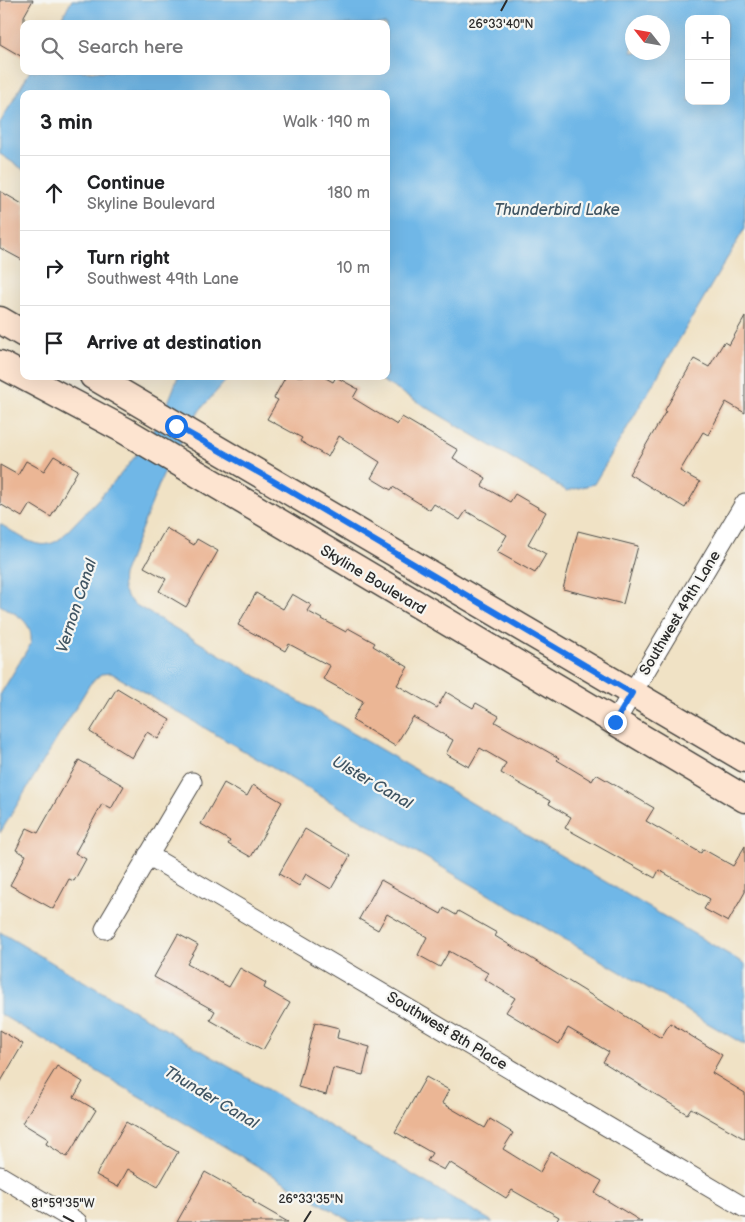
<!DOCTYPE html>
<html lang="en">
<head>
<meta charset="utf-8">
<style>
	body { margin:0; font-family:"Balsamiq Sans",sans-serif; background:#f6f6f6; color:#202124 }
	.controls { position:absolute; right:15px; top:15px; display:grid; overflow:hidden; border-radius:10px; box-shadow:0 5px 20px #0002 }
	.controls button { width:45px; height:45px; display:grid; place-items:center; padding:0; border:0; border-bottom:1px solid #e0e0e0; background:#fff; color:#202124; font:25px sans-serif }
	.compass { position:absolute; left:625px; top:15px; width:45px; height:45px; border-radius:50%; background:#fff; box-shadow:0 5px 20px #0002; rotate:301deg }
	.stop { position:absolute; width:15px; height:15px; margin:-11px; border:4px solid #1a73e8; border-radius:50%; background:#fff }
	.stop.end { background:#1a73e8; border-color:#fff; box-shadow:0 1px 5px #0008 }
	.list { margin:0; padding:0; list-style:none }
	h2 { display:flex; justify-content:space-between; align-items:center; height:65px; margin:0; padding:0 20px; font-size:21px }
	h2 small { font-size:16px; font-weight:400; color:#757577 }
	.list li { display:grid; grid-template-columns:32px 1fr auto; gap:15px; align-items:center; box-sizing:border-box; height:75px; padding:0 20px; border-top:1px solid #e0e0e0 }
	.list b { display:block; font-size:19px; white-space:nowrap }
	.list p { margin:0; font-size:16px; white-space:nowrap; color:#757577 }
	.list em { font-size:16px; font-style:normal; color:#757577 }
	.icon { flex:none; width:28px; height:28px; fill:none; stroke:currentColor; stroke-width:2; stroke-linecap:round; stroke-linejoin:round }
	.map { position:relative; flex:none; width:745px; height:1222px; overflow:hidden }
	.search { position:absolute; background:#fff; box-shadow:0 5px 20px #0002; left:20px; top:20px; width:370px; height:55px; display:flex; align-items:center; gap:12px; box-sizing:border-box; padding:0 18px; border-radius:10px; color:#757577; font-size:19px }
	.panel { position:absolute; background:#fff; box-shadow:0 5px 20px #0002; left:20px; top:90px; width:370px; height:290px; border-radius:10px }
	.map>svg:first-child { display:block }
</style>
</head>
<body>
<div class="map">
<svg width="745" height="1222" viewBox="0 0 745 1222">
	<rect width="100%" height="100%" fill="#f6f6f2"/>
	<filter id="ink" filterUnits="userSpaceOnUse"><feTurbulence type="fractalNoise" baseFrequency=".02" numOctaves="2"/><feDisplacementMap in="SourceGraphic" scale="10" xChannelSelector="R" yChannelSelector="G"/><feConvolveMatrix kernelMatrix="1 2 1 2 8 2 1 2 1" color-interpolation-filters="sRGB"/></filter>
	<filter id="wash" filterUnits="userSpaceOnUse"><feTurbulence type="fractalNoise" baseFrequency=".0096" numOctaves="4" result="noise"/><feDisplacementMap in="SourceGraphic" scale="20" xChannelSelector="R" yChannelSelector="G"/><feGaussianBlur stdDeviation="1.12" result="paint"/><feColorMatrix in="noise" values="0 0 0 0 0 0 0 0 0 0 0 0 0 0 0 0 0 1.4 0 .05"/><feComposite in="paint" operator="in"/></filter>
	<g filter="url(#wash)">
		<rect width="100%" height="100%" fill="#f0e2c5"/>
		<!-- water -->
		<path fill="#70b7e7" stroke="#4e7189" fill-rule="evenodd" d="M 72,0 L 745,0 L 745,228 L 594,484 L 567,491 L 374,376 L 386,376 L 386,94 L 24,94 L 24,170 L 0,154 L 0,123 L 30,71 L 386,71 L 386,24 L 58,24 ZM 689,19 L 726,19 L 726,101 L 689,101 ZM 632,22 L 662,22 L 662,52 L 632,52 Z
			M 178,376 L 230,376 L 200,410 L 165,470 L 123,575 C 121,589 124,595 134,604 L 745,964 L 745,1045 L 111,673 L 101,674 L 90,684 L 0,833 L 0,695 L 31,643 C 33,621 17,615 0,605 L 0,524 C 20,535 40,555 61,538 C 109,487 156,445 178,376 Z
			M 0,932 L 493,1222 L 352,1222 L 0,1014 Z"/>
		<g id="blocks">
			<!-- building -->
			<path fill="#ebb695" d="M 0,0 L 33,0 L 24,16 L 24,58 L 0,44 Z
				M 0,191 L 24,205 L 24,261 L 0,248 Z
				M 745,317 L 745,413 L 726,402 L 708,435 L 703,432 L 680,471 L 700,482 L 685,508 L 629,474 L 666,411 L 665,410 L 694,359 L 709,367 L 724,342 L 729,345 Z
				M 286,376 L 322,376 L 333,382 L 336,377 L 358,389 L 353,398 L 397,425 L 402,417 L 458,450 L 453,458 L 486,478 L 482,486 L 510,502 L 515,494 L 546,512 L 528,544 L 546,554 L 535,573 L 497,552 L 507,535 L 466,511 L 460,520 L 434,504 L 430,510 L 393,487 L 391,490 L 371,478 L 380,462 L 339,436 L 328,457 L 300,441 L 302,438 L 267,419 L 278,400 L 274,398 Z
				M 54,456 L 78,470 L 51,517 L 30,504 L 22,517 L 0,504 L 0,465 L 18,475 L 26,461 L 44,471 Z
				M 166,528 L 194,545 L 197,539 L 218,551 L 186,607 L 159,591 L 166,579 L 144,567 Z
				M 578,531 L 638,546 L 623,604 L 563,589 Z
				M 256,593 L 283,609 L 292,594 L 311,605 L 307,611 L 346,632 L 348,628 L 375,643 L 373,646 L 408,667 L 397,685 L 437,708 L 446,692 L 473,708 L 476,703 L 499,716 L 495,722 L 559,758 L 557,760 L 592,781 L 596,774 L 654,808 L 646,821 L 701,853 L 703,849 L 733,866 L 745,846 L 745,892 L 728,922 L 704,909 L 710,899 L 659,870 L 655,878 L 565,828 L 571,817 L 549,804 L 550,801 L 501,773 L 506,763 L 480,748 L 469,767 L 446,754 L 453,740 L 413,717 L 395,746 L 352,720 L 363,701 L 323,679 L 330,666 L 289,644 L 285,651 L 238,625 Z
				M 117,688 L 170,720 L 158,739 L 147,732 L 132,758 L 90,732 Z
				M 79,760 L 124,786 L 111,809 L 102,804 L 75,853 L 86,859 L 74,881 L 69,879 L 53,909 L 10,885 L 26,855 L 16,850 L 27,828 L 38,833 Z
				M 224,783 L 247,796 L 253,785 L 282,802 L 251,857 L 228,844 L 230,841 L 201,824 Z
				M 305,829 L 350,856 L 331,889 L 306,874 L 299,886 L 279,874 Z
				M 381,880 L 441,914 L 444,908 L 456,915 L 458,911 L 497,933 L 495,936 L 661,1038 L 670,1023 L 722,1055 L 712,1073 L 745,1093 L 745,1139 L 691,1108 L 687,1114 L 603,1062 L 609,1052 L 568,1028 L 559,1044 L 506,1012 L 515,998 L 484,979 L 488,973 L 449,951 L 440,967 L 418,955 L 427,937 L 387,914 L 378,930 L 359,919 Z
				M 178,934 L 198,945 L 187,964 L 229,987 L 240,968 L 266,983 L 264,988 L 290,1003 L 263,1050 L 210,1020 L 215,1011 L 154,977 Z
				M 315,1022 L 339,1028 L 337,1038 L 370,1047 L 363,1075 L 333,1068 L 326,1095 L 298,1087 Z
				M 0,1030 L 23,1044 L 0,1083 Z
				M 57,1066 L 83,1082 L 74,1097 L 96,1110 L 67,1157 L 46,1144 L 48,1139 L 22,1123 Z
				M 426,1077 L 449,1090 L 442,1103 L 485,1128 L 490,1119 L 513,1133 L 503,1149 L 540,1172 L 551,1152 L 602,1181 L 595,1193 L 642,1222 L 556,1222 L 559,1217 L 512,1190 L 506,1198 L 449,1162 L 444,1170 L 427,1161 L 432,1153 L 395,1132 Z
				M 126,1122 L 178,1152 L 158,1187 L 128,1169 L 118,1187 L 96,1175 Z
				M 205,1172 L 254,1200 L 253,1202 L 288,1222 L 177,1222 Z"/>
		</g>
	</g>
	<g filter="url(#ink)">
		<use href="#blocks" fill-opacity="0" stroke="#494642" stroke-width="1"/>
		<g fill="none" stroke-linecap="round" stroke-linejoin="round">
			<!-- street casing -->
			<g stroke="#494642" stroke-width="21">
				<path id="street" d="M 615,722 L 745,503
					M 148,855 L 745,1208
					M 105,929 L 192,782
					M 0,1176 L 77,1222"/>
			</g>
			<!-- secondary casing -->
			<g stroke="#494642" stroke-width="29">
				<path id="secondary" d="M 0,320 L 24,334
					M 0,364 L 124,430 L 745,799
					M 93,376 L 745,759"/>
			</g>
			<!-- street -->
			<use href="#street" stroke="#fff" stroke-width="19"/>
			<!-- secondary -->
			<use href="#secondary" stroke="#fde4d0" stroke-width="26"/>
		</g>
	</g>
	<g fill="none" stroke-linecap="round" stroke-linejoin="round" filter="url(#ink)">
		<!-- route -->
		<path stroke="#1a73e8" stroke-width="6" d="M 176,426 L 270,479 L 632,693 L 615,722"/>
	</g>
	<!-- ticks -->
	<path fill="none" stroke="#2b2b2b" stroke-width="2" d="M 501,11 L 507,0M 63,1216 L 74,1222M 304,1222 L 311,1211"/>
	<g text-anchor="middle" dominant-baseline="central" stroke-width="4.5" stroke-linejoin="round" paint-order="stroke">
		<!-- street labels -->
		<g font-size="15" fill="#2b2b2b" stroke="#f6f6f2">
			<text transform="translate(373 580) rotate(31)">Skyline Boulevard</text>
			<text transform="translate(680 613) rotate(-59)">Southwest 49th Lane</text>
			<text transform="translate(447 1031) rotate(31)">Southwest 8th Place</text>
		</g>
		<!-- water labels -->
		<g font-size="16" font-style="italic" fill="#405563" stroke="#f6f6f2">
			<text x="557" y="210">Thunderbird Lake</text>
			<text transform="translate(77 606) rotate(-72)">Vernon Canal</text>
			<text transform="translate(372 783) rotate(30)">Ulster Canal</text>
			<text transform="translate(211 1098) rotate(31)">Thunder Canal</text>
		</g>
	</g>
	<g font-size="12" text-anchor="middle" fill="#2b2b2b" stroke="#f6f6f2" stroke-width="4.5" stroke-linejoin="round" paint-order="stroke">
		<text x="501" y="28">26°33'40"N</text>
		<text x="311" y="1203">26°33'35"N</text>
		<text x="63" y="1207">81°59'35"W</text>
	</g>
</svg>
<div class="controls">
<button>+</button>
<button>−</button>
</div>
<svg class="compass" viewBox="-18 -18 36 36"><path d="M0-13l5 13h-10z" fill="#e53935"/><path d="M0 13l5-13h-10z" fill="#757577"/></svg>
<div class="stop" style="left:176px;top:426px"></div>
<div class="stop end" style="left:615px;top:722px"></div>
<div class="search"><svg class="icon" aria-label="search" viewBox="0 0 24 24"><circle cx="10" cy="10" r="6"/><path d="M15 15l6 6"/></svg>Search here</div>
<section class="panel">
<h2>3 min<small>Walk · 190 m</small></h2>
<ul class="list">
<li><svg class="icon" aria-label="ahead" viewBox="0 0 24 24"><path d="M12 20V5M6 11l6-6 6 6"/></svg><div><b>Continue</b><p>Skyline Boulevard</p></div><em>180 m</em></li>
<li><svg class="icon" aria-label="right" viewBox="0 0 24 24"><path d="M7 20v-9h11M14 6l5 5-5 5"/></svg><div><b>Turn right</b><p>Southwest 49th Lane</p></div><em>10 m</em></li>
<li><svg class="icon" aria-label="arrive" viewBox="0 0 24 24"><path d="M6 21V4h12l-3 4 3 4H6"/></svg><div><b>Arrive at destination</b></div></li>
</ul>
</section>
</div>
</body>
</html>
